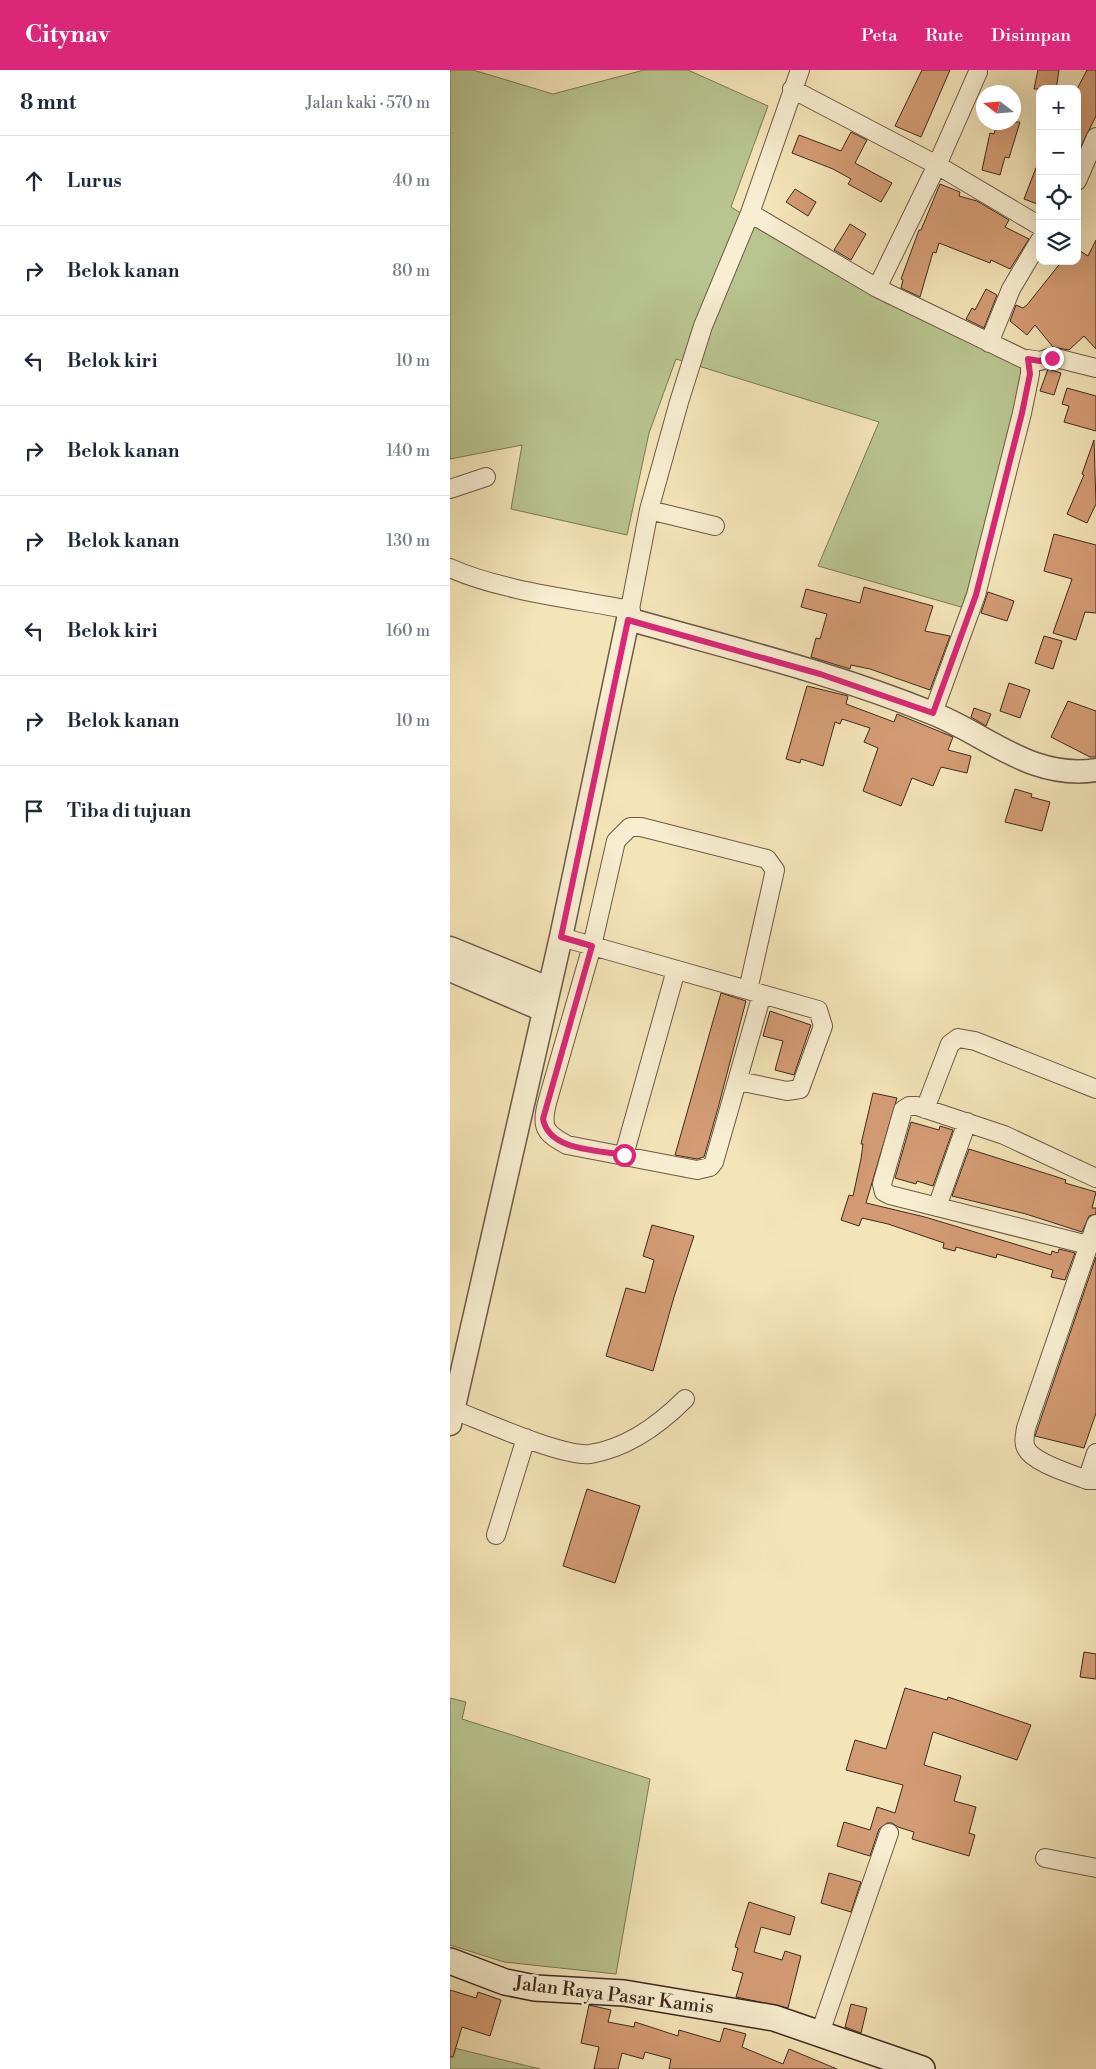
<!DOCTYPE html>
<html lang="id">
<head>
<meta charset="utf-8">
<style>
	body { margin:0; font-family:"Libre Bodoni",serif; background:#f2f2f3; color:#1f2937 }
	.controls { position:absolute; right:15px; top:15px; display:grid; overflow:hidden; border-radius:10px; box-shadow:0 5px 20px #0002 }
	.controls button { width:45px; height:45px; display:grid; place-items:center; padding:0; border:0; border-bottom:1px solid #e0e1e3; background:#fff; color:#1f2937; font:25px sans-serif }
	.compass { position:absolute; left:526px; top:15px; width:45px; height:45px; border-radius:50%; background:#fff; box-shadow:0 5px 20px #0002; rotate:286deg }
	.stop { position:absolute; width:15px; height:15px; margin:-11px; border:4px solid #db2777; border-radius:50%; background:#fff }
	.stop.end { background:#db2777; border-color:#fff; box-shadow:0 1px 5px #0008 }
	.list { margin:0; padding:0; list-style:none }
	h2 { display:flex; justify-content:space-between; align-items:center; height:65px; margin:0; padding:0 20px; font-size:21px }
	h2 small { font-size:16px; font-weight:400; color:#747a83 }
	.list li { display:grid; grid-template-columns:32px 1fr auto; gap:15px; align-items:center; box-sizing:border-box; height:90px; padding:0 20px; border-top:1px solid #e0e1e3 }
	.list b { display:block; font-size:19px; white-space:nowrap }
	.list em { font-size:16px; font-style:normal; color:#747a83 }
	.icon { flex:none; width:28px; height:28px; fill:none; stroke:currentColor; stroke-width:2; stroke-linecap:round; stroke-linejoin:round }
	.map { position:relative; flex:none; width:646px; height:1999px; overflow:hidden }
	header { display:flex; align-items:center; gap:30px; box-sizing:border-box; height:70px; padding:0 25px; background:#db2777; color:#fff }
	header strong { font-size:24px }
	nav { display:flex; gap:28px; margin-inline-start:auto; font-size:18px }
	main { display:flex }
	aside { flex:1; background:#fff }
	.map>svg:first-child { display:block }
</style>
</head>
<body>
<header>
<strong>Citynav</strong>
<nav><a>Peta</a><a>Rute</a><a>Disimpan</a></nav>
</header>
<main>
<aside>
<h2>8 mnt<small>Jalan kaki · 570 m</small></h2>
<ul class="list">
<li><svg class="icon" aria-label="ahead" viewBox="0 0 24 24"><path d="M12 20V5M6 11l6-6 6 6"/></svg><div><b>Lurus</b></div><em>40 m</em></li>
<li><svg class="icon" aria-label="right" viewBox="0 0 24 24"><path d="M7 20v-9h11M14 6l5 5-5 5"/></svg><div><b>Belok kanan</b></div><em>80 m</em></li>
<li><svg class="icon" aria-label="left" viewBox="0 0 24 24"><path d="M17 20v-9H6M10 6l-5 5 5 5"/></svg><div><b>Belok kiri</b></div><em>10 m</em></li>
<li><svg class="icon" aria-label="right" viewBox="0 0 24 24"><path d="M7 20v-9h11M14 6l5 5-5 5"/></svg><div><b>Belok kanan</b></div><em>140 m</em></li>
<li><svg class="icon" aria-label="right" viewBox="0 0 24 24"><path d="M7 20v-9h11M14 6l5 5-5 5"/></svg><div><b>Belok kanan</b></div><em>130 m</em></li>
<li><svg class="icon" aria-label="left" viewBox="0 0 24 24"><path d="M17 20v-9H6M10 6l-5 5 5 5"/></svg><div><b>Belok kiri</b></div><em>160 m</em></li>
<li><svg class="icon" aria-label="right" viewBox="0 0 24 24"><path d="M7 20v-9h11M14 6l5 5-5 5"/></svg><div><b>Belok kanan</b></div><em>10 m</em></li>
<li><svg class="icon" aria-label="arrive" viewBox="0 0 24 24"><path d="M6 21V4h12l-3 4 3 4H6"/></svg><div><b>Tiba di tujuan</b></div></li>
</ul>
</aside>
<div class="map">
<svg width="646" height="1999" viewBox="0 0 646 1999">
	<rect width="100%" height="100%" fill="#f4e5b8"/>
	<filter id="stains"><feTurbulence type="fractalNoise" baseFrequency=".004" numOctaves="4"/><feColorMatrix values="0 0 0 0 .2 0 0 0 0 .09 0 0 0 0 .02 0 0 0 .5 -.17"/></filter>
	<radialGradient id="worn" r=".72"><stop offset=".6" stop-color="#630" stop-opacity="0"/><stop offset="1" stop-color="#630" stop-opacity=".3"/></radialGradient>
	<!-- green -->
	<path fill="#b9c590" stroke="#7c7758" d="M 0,0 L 23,0 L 103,24 L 194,0 L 238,0 L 318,36 L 281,137 L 436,233 L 578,291 L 518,539 L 368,496 L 429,352 L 226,289 L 199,363 L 177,465 L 61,439 L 72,375 L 0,389 Z
		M 0,1628 L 16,1632 L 12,1649 L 200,1709 L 166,1904 L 54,1892 L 0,1875 Z
		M 0,1977 L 90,1999 L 0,1999 Z"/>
	<!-- building -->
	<path fill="#d49c74" stroke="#3e291f" d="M 472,0 L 500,0 L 471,67 L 445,56 Z
		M 588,0 L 609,0 L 606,19 L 584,19 Z
		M 637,0 L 646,0 L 646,46 L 627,84 L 627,19 Z
		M 548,52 L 570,52 L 559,88 L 555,87 L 550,105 L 532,100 L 540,63 L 544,64 Z
		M 401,62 L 417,70 L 405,93 L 442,113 L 431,132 L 398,114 L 401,109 L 383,99 L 342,83 L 349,65 L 391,81 Z
		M 589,90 L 590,90 L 590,135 L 574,129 Z
		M 490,114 L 510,122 L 509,126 L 527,131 L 559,150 L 555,157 L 579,169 L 560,199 L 541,190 L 540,193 L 489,173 L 486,183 L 483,182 L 470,227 L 451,218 L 453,210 L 451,209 L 469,160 L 471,160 Z
		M 345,119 L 366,132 L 358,146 L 336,132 Z
		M 400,154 L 416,164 L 401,190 L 384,180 Z
		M 646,170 L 646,279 L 634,266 L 619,280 L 603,277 L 585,255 L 577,265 L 560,251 L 566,235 L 573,238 L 577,235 L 612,191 L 627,191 L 627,179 L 638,186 Z
		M 536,219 L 547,225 L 534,258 L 516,249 L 522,238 L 525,240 Z
		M 598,299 L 611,303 L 604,325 L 590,321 Z
		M 617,318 L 646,326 L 646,361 L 614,352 L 619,336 L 612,334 Z
		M 644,370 L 646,434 L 637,453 L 617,444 L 634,405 L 632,404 Z
		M 604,464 L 646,475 L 646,543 L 635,542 L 626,570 L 603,563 L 622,509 L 594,501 Z
		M 414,517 L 483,536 L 475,561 L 500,566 L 480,620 L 420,599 L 401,595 L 400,599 L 361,587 L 366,568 L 370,569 L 377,544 L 351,537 L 356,519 L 410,533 Z
		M 538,522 L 564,531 L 557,551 L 531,543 Z
		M 594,566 L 612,571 L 603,599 L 585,593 Z
		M 559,613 L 580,620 L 570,648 L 550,641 Z
		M 357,616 L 398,626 L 396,634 L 444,652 L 447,644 L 503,667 L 498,680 L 521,686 L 517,703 L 491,697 L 483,716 L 462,708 L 451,736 L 413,721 L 428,678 L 414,672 L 420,658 L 392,649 L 390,654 L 385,652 L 373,696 L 351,689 L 350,693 L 336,689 Z
		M 618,631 L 646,641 L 646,687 L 640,687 L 601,667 Z
		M 524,638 L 541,644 L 536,656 L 521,647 Z
		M 565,719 L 582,724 L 581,727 L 600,732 L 592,761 L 555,752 Z
		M 271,923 L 296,931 L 268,1038 L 254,1087 L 247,1089 L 225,1085 Z
		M 320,941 L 361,955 L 344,1005 L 325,1000 L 333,971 L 313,966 Z
		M 423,1023 L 447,1028 L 416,1133 L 475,1147 L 601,1185 L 602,1181 L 608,1183 L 609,1179 L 625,1183 L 615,1210 L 601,1207 L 603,1200 L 547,1184 L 546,1188 L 506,1177 L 505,1181 L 493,1178 L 494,1173 L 438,1154 L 412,1148 L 409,1156 L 391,1150 L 399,1125 L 403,1126 L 411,1089 L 413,1074 L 411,1074 Z
		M 461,1052 L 489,1060 L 490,1056 L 503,1060 L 483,1116 L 467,1111 L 466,1114 L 445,1108 Z
		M 519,1079 L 604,1106 L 616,1110 L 615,1113 L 646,1122 L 642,1138 L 646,1138 L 646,1144 L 639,1146 L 632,1162 L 576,1144 L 502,1126 Z
		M 202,1155 L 244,1166 L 224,1227 L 203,1301 L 156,1286 L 176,1218 L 195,1223 L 204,1190 L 193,1186 Z
		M 646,1187 L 646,1343 L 634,1378 L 585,1366 Z
		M 137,1419 L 190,1436 L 165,1513 L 113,1496 Z
		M 634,1582 L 646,1584 L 646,1609 L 630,1607 Z
		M 455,1618 L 497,1630 L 498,1627 L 581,1655 L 567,1690 L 483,1662 L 474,1695 L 511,1706 L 504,1731 L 526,1737 L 519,1763 L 525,1765 L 519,1786 L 462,1769 L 464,1762 L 448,1757 L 442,1753 L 437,1753 L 429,1759 L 420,1786 L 387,1776 L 394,1752 L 420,1760 L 427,1737 L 445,1743 L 453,1715 L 396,1700 L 405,1670 L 436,1679 Z
		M 379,1803 L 411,1812 L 401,1842 L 371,1833 Z
		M 299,1832 L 345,1847 L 340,1865 L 311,1857 L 304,1882 L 332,1890 L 335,1881 L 351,1886 L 338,1938 L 286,1927 L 293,1903 L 282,1900 L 288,1878 L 285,1877 Z
		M 0,1920 L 26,1928 L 28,1922 L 51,1930 L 40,1966 L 12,1957 L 3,1987 L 0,1987 Z
		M 401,1934 L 417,1938 L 411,1963 L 395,1957 Z
		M 139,1935 L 161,1940 L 158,1952 L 184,1957 L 185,1952 L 228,1966 L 229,1960 L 270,1972 L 274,1958 L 296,1964 L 292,1977 L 333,1994 L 339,1979 L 387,1999 L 219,1999 L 221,1989 L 195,1982 L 193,1989 L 172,1983 L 168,1999 L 144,1999 L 149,1977 L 131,1973 Z"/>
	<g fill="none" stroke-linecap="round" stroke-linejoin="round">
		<!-- minor casing -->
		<g stroke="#6c5845" stroke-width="20">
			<path id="minor" d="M 342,19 L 487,95 L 590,156
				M 627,111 L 646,67
				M 300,143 L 427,218 L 580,292 L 580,304 L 572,343 L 526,525 L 483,643
				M 427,218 L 487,95 L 528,2
				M 539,273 L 561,219 L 590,170
				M 578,289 L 590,291 L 602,287 L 646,298
				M 0,419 L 36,407
				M 199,440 L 265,456
				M 0,498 C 51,521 125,529 181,540
				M 178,549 L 199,440 L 229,332 L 253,256 L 300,143 L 350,0
				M 111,867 L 368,940 L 373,956 L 350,1019 L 337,1021 L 288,1011
				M 298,920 L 325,800 L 317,789 L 191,757 L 180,757 L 166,771 L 142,876 L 97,1033 C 91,1058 95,1063 117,1075 L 247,1100 L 260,1097 L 264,1092 L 312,924
				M 475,1039 L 500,974 L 508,968 L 525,971 L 646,1019
				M 174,1085 L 226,900
				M 487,1137 L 517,1052
				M 646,1154 L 576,1358 C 575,1365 573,1372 576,1378 C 583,1393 622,1404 637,1410 L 646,1410
				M 638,1175 L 440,1125 L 434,1122 L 432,1114 L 453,1040 L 459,1036 L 467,1036 L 554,1065 L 646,1108
				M 4,1340 C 33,1351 112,1387 140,1384 C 178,1378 209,1355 235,1329
				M 637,1410 L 646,1383
				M 46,1465 L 76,1368
				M 595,1788 L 646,1798
				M 370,1963 L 439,1763"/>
		</g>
		<!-- tertiary casing -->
		<g stroke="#6c5845" stroke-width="25">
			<path id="tertiary" d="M 0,878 L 98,918
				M 0,900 L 93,940
				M 0,1354 L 111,867 L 178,549 C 280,578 384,603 482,643 C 538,665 581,710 646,700"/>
		</g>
		<!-- secondary casing -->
		<g stroke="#3e291f" stroke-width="28">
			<path id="secondary" d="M 0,1891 L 55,1912 L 85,1918 L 174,1923 L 324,1948 L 472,1999"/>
		</g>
		<!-- minor -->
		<use href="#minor" stroke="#f8eed1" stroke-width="18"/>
		<!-- tertiary -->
		<use href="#tertiary" stroke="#f8eed1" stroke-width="22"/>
		<!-- secondary -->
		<use href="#secondary" stroke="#f8eed1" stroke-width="25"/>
	</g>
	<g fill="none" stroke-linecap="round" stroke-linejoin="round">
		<!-- route -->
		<path stroke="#db2777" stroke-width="6" d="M 174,1085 C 148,1080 99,1081 93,1049 L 142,876 L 111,867 L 178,550 L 370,604 L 483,643 L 526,525 L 572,343 L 580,304 L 578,289 L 590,291 L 602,288"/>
	</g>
	<g text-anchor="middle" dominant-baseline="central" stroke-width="5" stroke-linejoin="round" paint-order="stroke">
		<!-- street labels -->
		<g font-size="19" fill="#3e291f" stroke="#f8eed1">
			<text transform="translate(164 1925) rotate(7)">Jalan Raya Pasar Kamis</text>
		</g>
	</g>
	<rect width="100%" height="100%" filter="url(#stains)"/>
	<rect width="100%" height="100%" fill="url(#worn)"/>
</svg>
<div class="controls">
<button>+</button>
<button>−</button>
<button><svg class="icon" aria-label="locate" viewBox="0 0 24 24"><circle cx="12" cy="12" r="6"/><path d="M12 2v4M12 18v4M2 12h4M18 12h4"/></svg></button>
<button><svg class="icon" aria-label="layers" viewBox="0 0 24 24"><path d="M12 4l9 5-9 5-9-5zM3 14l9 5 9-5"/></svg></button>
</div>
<svg class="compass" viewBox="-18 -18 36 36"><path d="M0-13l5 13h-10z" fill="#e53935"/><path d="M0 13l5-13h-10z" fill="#747a83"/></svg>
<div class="stop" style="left:174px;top:1085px"></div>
<div class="stop end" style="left:602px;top:288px"></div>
</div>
</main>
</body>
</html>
